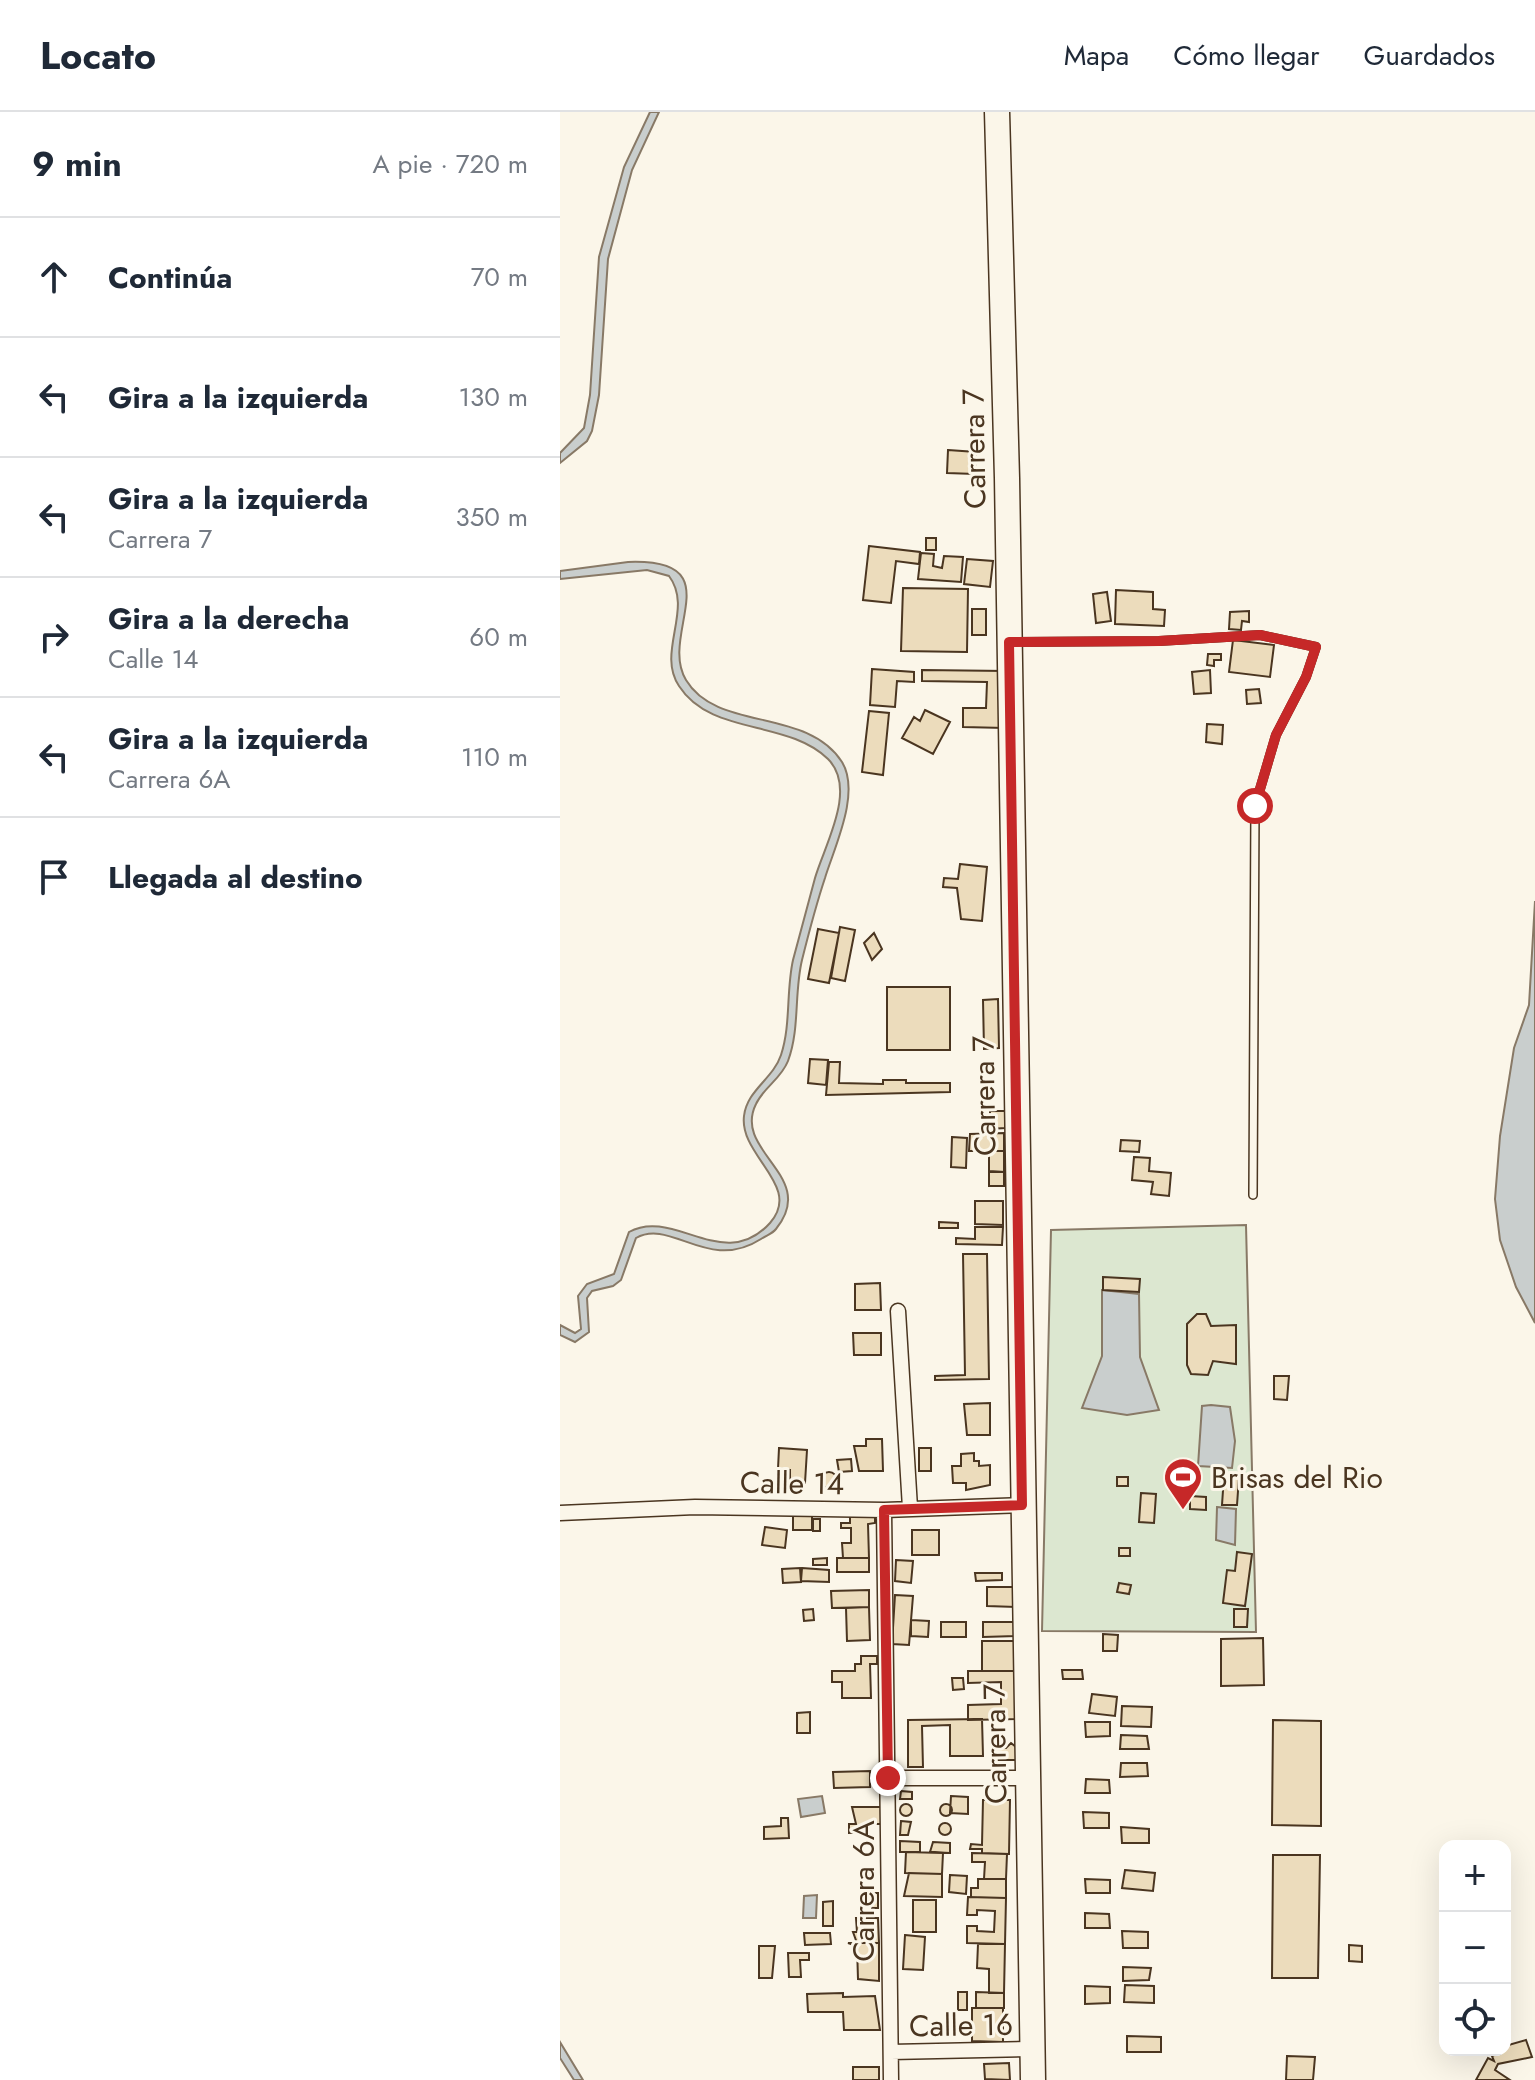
<!DOCTYPE html>
<html lang="es">
<head>
<meta charset="utf-8">
<style>
	body { margin:0; font-family:Jost,sans-serif; background:#f2f2f3; color:#1f2937 }
	.controls { position:absolute; right:24px; bottom:24px; display:grid; overflow:hidden; border-radius:16px; box-shadow:0 8px 32px #0002 }
	.controls button { width:72px; height:72px; display:grid; place-items:center; padding:0; border:0; border-bottom:2px solid #e0e1e3; background:#fff; color:#1f2937; font:40px sans-serif }
	.stop { position:absolute; width:24px; height:24px; margin:-18px; border:6px solid #c62828; border-radius:50%; background:#fff }
	.stop.end { background:#c62828; border-color:#fff; box-shadow:0 2px 8px #0008 }
	.list { margin:0; padding:0; list-style:none }
	h2 { display:flex; justify-content:space-between; align-items:center; height:104px; margin:0; padding:0 32px; font-size:34px }
	h2 small { font-size:26px; font-weight:400; color:#747a83 }
	.list li { display:grid; grid-template-columns:52px 1fr auto; gap:24px; align-items:center; box-sizing:border-box; height:120px; padding:0 32px; border-top:2px solid #e0e1e3 }
	.list b { display:block; font-size:30px; white-space:nowrap }
	.list p { margin:0; font-size:26px; white-space:nowrap; color:#747a83 }
	.list em { font-size:26px; font-style:normal; color:#747a83 }
	.icon { flex:none; width:44px; height:44px; fill:none; stroke:currentColor; stroke-width:2; stroke-linecap:round; stroke-linejoin:round }
	.map { position:relative; flex:none; width:975px; height:1968px; overflow:hidden }
	header { display:flex; align-items:center; gap:48px; box-sizing:border-box; height:112px; padding:0 40px; background:#fff; border-bottom:2px solid #e0e1e3 }
	header strong { font-size:38px }
	nav { display:flex; gap:44px; margin-inline-start:auto; font-size:28px }
	main { display:flex }
	aside { flex:1; background:#fff }
	.map>svg:first-child { display:block }
</style>
</head>
<body>
<header>
<strong>Locato</strong>
<nav><a>Mapa</a><a>Cómo llegar</a><a>Guardados</a></nav>
</header>
<main>
<aside>
<h2>9 min<small>A pie · 720 m</small></h2>
<ul class="list">
<li><svg class="icon" aria-label="ahead" viewBox="0 0 24 24"><path d="M12 20V5M6 11l6-6 6 6"/></svg><div><b>Continúa</b></div><em>70 m</em></li>
<li><svg class="icon" aria-label="left" viewBox="0 0 24 24"><path d="M17 20v-9H6M10 6l-5 5 5 5"/></svg><div><b>Gira a la izquierda</b></div><em>130 m</em></li>
<li><svg class="icon" aria-label="left" viewBox="0 0 24 24"><path d="M17 20v-9H6M10 6l-5 5 5 5"/></svg><div><b>Gira a la izquierda</b><p>Carrera 7</p></div><em>350 m</em></li>
<li><svg class="icon" aria-label="right" viewBox="0 0 24 24"><path d="M7 20v-9h11M14 6l5 5-5 5"/></svg><div><b>Gira a la derecha</b><p>Calle 14</p></div><em>60 m</em></li>
<li><svg class="icon" aria-label="left" viewBox="0 0 24 24"><path d="M17 20v-9H6M10 6l-5 5 5 5"/></svg><div><b>Gira a la izquierda</b><p>Carrera 6A</p></div><em>110 m</em></li>
<li><svg class="icon" aria-label="arrive" viewBox="0 0 24 24"><path d="M6 21V4h12l-3 4 3 4H6"/></svg><div><b>Llegada al destino</b></div></li>
</ul>
</aside>
<div class="map">
<svg width="975" height="1968" viewBox="0 0 975 1968">
	<rect width="100%" height="100%" fill="#fbf6e9"/>
	<!-- green -->
	<path fill="#dce7d0" stroke="#887966" stroke-width="2" d="M 686,1113 L 696,1520 L 482,1519 L 491,1118 Z"/>
	<!-- water -->
	<path fill="#c9cecd" stroke="#887966" stroke-width="2" d="M 90,0 L 99,0 L 72,58 L 48,147 L 39,283 L 32,319 L 27,329 L 0,351 L 0,341 L 24,316 L 30,283 L 39,145 L 64,55 Z
		M 68,450 C 174,446 98,522 126,568 C 157,620 247,595 282,650 C 301,681 274,736 265,766 C 256,793 249,820 242,848 C 234,881 240,917 228,949 C 221,967 204,975 196,992 C 172,1040 259,1064 216,1117 C 212,1122 207,1123 201,1127 C 148,1161 111,1106 76,1126 L 61,1168 L 53,1174 L 32,1179 L 27,1186 L 29,1220 L 15,1230 L 0,1223 L 0,1213 L 15,1221 L 21,1217 L 18,1184 L 27,1172 L 54,1162 L 69,1120 C 114,1095 164,1162 210,1111 C 243,1074 179,1044 184,1004 C 187,978 213,967 221,943 C 231,913 226,879 233,848 C 240,821 248,793 255,766 C 264,734 298,677 268,647 C 227,607 151,624 119,574 C 96,540 134,497 109,464 L 87,458 L 0,467 L 0,459 Z
		M 975,789 L 975,1211 L 956,1175 L 940,1128 L 935,1087 L 940,1024 L 954,936 L 969,893 Z
		M 542,1178 L 579,1182 L 580,1245 L 599,1298 L 567,1303 L 522,1296 L 542,1244 Z
		M 651,1293 L 670,1295 L 675,1329 L 672,1356 L 638,1354 L 642,1294 Z
		M 657,1395 L 676,1397 L 675,1433 L 656,1428 Z
		M 262,1684 L 265,1701 L 241,1705 L 238,1687 Z
		M 257,1783 L 256,1806 L 243,1806 L 244,1784 Z
		M 0,1930 L 23,1968 L 14,1968 L 0,1946 Z"/>
	<!-- building -->
	<path fill="#ecdcbc" stroke="#4a3520" stroke-width="2" d="M 388,338 L 416,340 L 415,362 L 387,361 Z
		M 366,426 L 376,426 L 376,438 L 366,438 Z
		M 309,434 L 360,440 L 359,452 L 336,449 L 331,491 L 303,488 Z
		M 361,441 L 374,442 L 373,454 L 382,456 L 384,444 L 403,445 L 401,470 L 358,467 Z
		M 407,447 L 433,449 L 430,475 L 404,472 Z
		M 343,476 L 408,477 L 407,540 L 341,539 Z
		M 556,478 L 593,480 L 593,497 L 605,498 L 604,514 L 555,512 Z
		M 547,480 L 551,509 L 536,511 L 533,482 Z
		M 412,497 L 426,497 L 426,523 L 412,523 Z
		M 689,499 L 689,510 L 682,509 L 681,518 L 669,517 L 670,500 Z
		M 673,528 L 714,533 L 710,565 L 669,560 Z
		M 648,542 L 661,542 L 661,548 L 654,548 L 654,554 L 647,553 Z
		M 312,557 L 354,560 L 354,570 L 337,569 L 335,595 L 310,593 Z
		M 362,558 L 446,559 L 445,616 L 403,615 L 403,596 L 426,596 L 427,570 L 362,569 Z
		M 650,558 L 651,581 L 634,582 L 632,560 Z
		M 699,577 L 701,591 L 687,592 L 686,578 Z
		M 365,598 L 390,610 L 373,642 L 342,626 L 354,605 L 360,609 Z
		M 309,599 L 329,601 L 323,663 L 302,660 Z
		M 647,612 L 663,613 L 662,632 L 646,630 Z
		M 400,752 L 427,755 L 422,809 L 401,807 L 397,776 L 383,775 L 384,766 L 398,767 Z
		M 280,815 L 295,818 L 285,869 L 271,866 Z
		M 258,817 L 279,821 L 269,871 L 248,867 Z
		M 314,821 L 322,837 L 312,848 L 304,831 Z
		M 327,875 L 390,875 L 390,938 L 327,938 Z
		M 438,887 L 439,936 L 424,937 L 423,888 Z
		M 250,947 L 268,948 L 266,973 L 248,971 Z
		M 269,950 L 280,950 L 279,971 L 323,972 L 323,968 L 346,968 L 346,971 L 390,971 L 390,980 L 266,983 Z
		M 430,999 L 445,999 L 445,1016 L 430,1017 Z
		M 444,1021 L 444,1039 L 409,1039 L 410,1022 Z
		M 392,1025 L 407,1026 L 406,1056 L 391,1055 Z
		M 561,1028 L 580,1029 L 579,1040 L 560,1039 Z
		M 429,1039 L 444,1039 L 444,1060 L 429,1060 Z
		M 574,1045 L 590,1046 L 589,1059 L 611,1061 L 609,1084 L 591,1082 L 593,1070 L 572,1068 Z
		M 429,1059 L 444,1060 L 444,1074 L 429,1074 Z
		M 415,1089 L 443,1089 L 443,1113 L 415,1112 Z
		M 379,1110 L 398,1111 L 398,1116 L 379,1116 Z
		M 415,1115 L 443,1115 L 442,1133 L 396,1132 L 396,1126 L 415,1127 Z
		M 403,1142 L 427,1142 L 429,1267 L 375,1268 L 375,1264 L 405,1263 Z
		M 543,1165 L 580,1167 L 579,1180 L 543,1178 Z
		M 320,1171 L 321,1198 L 295,1198 L 295,1172 Z
		M 637,1202 L 646,1202 L 651,1214 L 676,1213 L 676,1252 L 653,1249 L 648,1263 L 631,1262 L 627,1253 L 627,1212 Z
		M 293,1221 L 321,1221 L 321,1243 L 294,1243 Z
		M 714,1264 L 729,1264 L 727,1288 L 714,1287 Z
		M 430,1291 L 430,1323 L 407,1323 L 404,1292 Z
		M 306,1327 L 322,1327 L 323,1359 L 299,1359 L 294,1334 L 306,1334 Z
		M 219,1336 L 247,1338 L 245,1371 L 230,1370 L 230,1358 L 218,1357 Z
		M 359,1336 L 371,1336 L 371,1359 L 359,1359 Z
		M 414,1341 L 414,1349 L 419,1349 L 419,1354 L 430,1353 L 430,1373 L 406,1378 L 406,1371 L 393,1371 L 392,1354 L 401,1354 L 401,1342 Z
		M 291,1347 L 292,1359 L 279,1360 L 277,1348 Z
		M261 1368a8 8 0 1 1 16 0a8 8 0 1 1-16 0Z
		M 664,1364 L 679,1365 L 677,1393 L 662,1393 Z
		M 557,1365 L 568,1365 L 568,1374 L 557,1374 Z
		M 581,1381 L 596,1382 L 594,1411 L 579,1410 Z
		M 630,1384 L 646,1385 L 646,1398 L 630,1397 Z
		M 290,1401 L 315,1401 L 315,1411 L 308,1412 L 309,1446 L 283,1446 L 282,1431 L 291,1431 L 291,1416 L 281,1416 L 281,1411 L 290,1411 Z
		M 252,1402 L 252,1418 L 233,1418 L 233,1403 Z
		M 253,1407 L 260,1407 L 260,1419 L 253,1419 Z
		M 205,1415 L 227,1418 L 225,1436 L 202,1433 Z
		M 352,1418 L 379,1418 L 379,1443 L 352,1443 Z
		M 559,1436 L 570,1436 L 570,1444 L 559,1444 Z
		M 677,1440 L 692,1442 L 685,1494 L 663,1491 L 667,1458 L 675,1459 Z
		M 267,1446 L 267,1453 L 253,1453 L 253,1447 Z
		M 277,1446 L 309,1446 L 309,1460 L 277,1460 Z
		M 336,1448 L 353,1449 L 351,1471 L 335,1469 Z
		M 240,1456 L 241,1470 L 223,1471 L 222,1457 Z
		M 242,1456 L 269,1458 L 269,1470 L 241,1469 Z
		M 415,1461 L 442,1461 L 442,1468 L 416,1469 Z
		M 559,1471 L 571,1473 L 569,1482 L 557,1480 Z
		M 427,1475 L 455,1475 L 456,1495 L 427,1494 Z
		M 309,1478 L 309,1495 L 272,1496 L 271,1479 Z
		M 335,1483 L 353,1484 L 349,1533 L 332,1532 Z
		M 309,1495 L 310,1528 L 287,1529 L 286,1496 Z
		M 253,1497 L 254,1508 L 244,1509 L 243,1498 Z
		M 674,1497 L 688,1497 L 687,1515 L 674,1515 Z
		M 351,1508 L 369,1509 L 368,1525 L 351,1524 Z
		M 381,1510 L 406,1510 L 406,1525 L 381,1525 Z
		M 423,1510 L 456,1510 L 456,1524 L 423,1525 Z
		M 543,1522 L 558,1523 L 557,1539 L 543,1539 Z
		M 703,1526 L 704,1573 L 661,1574 L 661,1527 Z
		M 422,1529 L 456,1529 L 456,1559 L 422,1559 Z
		M 301,1544 L 317,1544 L 317,1552 L 310,1552 L 311,1586 L 282,1586 L 282,1570 L 272,1570 L 272,1559 L 295,1559 L 295,1552 L 301,1552 Z
		M 502,1558 L 522,1558 L 523,1567 L 503,1567 Z
		M 408,1559 L 456,1559 L 457,1607 L 408,1608 L 408,1593 L 441,1592 L 441,1570 L 408,1571 Z
		M 392,1566 L 403,1566 L 404,1577 L 393,1578 Z
		M 532,1582 L 557,1585 L 555,1604 L 529,1601 Z
		M 562,1594 L 592,1595 L 591,1615 L 561,1614 Z
		M 250,1600 L 250,1621 L 237,1621 L 237,1601 Z
		M 422,1607 L 423,1644 L 390,1644 L 390,1613 L 362,1614 L 363,1655 L 348,1655 L 348,1608 Z
		M 713,1608 L 761,1609 L 761,1714 L 712,1713 Z
		M 525,1610 L 550,1610 L 550,1624 L 526,1625 Z
		M 561,1623 L 587,1624 L 589,1637 L 560,1637 Z
		M 451,1631 L 456,1635 L 456,1648 L 432,1648 L 432,1636 L 446,1636 Z
		M 561,1651 L 587,1651 L 588,1664 L 560,1665 Z
		M 310,1659 L 310,1675 L 274,1676 L 273,1660 Z
		M 526,1667 L 549,1668 L 550,1681 L 525,1681 Z
		M 341,1679 L 352,1680 L 352,1687 L 340,1687 Z
		M 391,1684 L 408,1685 L 408,1702 L 390,1701 Z
		M 423,1688 L 450,1688 L 449,1742 L 422,1741 L 422,1737 L 410,1737 L 411,1732 L 422,1733 Z
		M340 1698a6 6 0 1 1 12 0a6 6 0 1 1-12 0Z
		M380 1698a6 6 0 1 1 12 0a6 6 0 1 1-12 0Z
		M 292,1695 L 321,1695 L 322,1712 L 307,1712 L 308,1720 L 289,1721 L 289,1712 L 296,1712 Z
		M 523,1700 L 549,1701 L 549,1716 L 524,1716 Z
		M 221,1706 L 228,1706 L 229,1726 L 204,1727 L 204,1715 L 221,1714 Z
		M 341,1709 L 351,1710 L 348,1723 L 340,1723 Z
		M379 1717a6 6 0 1 1 12 0a6 6 0 1 1-12 0Z
		M 561,1715 L 589,1717 L 589,1731 L 562,1731 Z
		M 340,1729 L 360,1730 L 360,1740 L 340,1740 Z
		M 373,1730 L 390,1731 L 390,1741 L 370,1740 Z
		M 346,1740 L 383,1741 L 382,1762 L 345,1761 Z
		M 412,1741 L 447,1742 L 446,1767 L 424,1767 L 425,1750 L 412,1750 Z
		M 713,1743 L 760,1743 L 758,1866 L 712,1866 Z
		M 565,1758 L 595,1761 L 593,1779 L 562,1776 Z
		M 349,1761 L 382,1762 L 382,1785 L 344,1784 Z
		M 390,1763 L 407,1764 L 406,1782 L 389,1780 Z
		M 418,1767 L 446,1767 L 446,1786 L 411,1785 L 411,1776 L 418,1776 Z
		M 525,1767 L 550,1768 L 550,1781 L 526,1781 Z
		M 310,1781 L 318,1781 L 318,1796 L 312,1796 Z
		M 408,1785 L 446,1786 L 445,1832 L 407,1831 L 407,1814 L 417,1814 L 417,1819 L 434,1820 L 435,1799 L 417,1798 L 417,1803 L 407,1803 Z
		M 353,1788 L 376,1788 L 376,1820 L 353,1820 Z
		M 273,1789 L 273,1814 L 263,1814 L 263,1790 Z
		M 525,1801 L 549,1802 L 550,1816 L 525,1816 Z
		M 296,1806 L 318,1806 L 319,1831 L 297,1831 L 293,1820 L 297,1820 Z
		M 562,1819 L 588,1820 L 588,1836 L 563,1836 Z
		M 244,1821 L 270,1821 L 271,1832 L 245,1833 Z
		M 345,1823 L 365,1825 L 363,1858 L 343,1857 Z
		M 288,1831 L 319,1831 L 319,1869 L 298,1867 L 297,1834 Z
		M 418,1832 L 445,1832 L 444,1881 L 429,1881 L 429,1857 L 417,1856 Z
		M 789,1833 L 802,1834 L 802,1850 L 789,1849 Z
		M 199,1834 L 215,1834 L 212,1866 L 199,1866 Z
		M 228,1841 L 249,1841 L 249,1848 L 240,1848 L 241,1865 L 229,1865 Z
		M 563,1855 L 591,1856 L 589,1868 L 563,1869 Z
		M 565,1873 L 594,1874 L 594,1891 L 564,1890 Z
		M 525,1874 L 550,1875 L 550,1891 L 525,1892 Z
		M 398,1880 L 407,1880 L 407,1898 L 398,1898 Z
		M 416,1880 L 444,1881 L 444,1896 L 416,1896 Z
		M 283,1881 L 283,1885 L 315,1884 L 320,1918 L 284,1918 L 283,1900 L 248,1900 L 247,1882 Z
		M 412,1896 L 443,1896 L 443,1930 L 412,1929 Z
		M 567,1924 L 601,1925 L 601,1940 L 567,1940 Z
		M 966,1928 L 972,1945 L 938,1952 L 935,1958 L 950,1968 L 916,1968 L 928,1946 L 934,1949 L 932,1944 L 945,1938 L 945,1934 Z
		M 727,1944 L 755,1945 L 753,1968 L 726,1968 Z
		M 449,1951 L 450,1968 L 425,1967 L 424,1952 Z
		M 293,1955 L 319,1955 L 319,1968 L 293,1968 Z"/>
	<g fill="none" stroke-linecap="round" stroke-linejoin="round">
		<!-- service casing -->
		<g stroke="#4a3520" stroke-width="10">
			<path id="service" d="M 456,530 L 599,529 L 700,523 L 756,535 L 746,565 L 716,623 L 695,694 L 693,1083"/>
		</g>
		<!-- minor casing -->
		<g stroke="#4a3520" stroke-width="17">
			<path id="minor" d="M 338,1199 L 350,1396
				M 324,1398 L 331,1968
				M 0,1401 L 135,1395 L 324,1398 L 462,1393
				M 328,1666 L 468,1666
				M 331,1940 L 472,1937"/>
		</g>
		<!-- primary casing -->
		<g stroke="#4a3520" stroke-width="27">
			<path id="primary" d="M 437,0 L 447,366 L 473,1968"/>
		</g>
		<!-- service -->
		<use href="#service" stroke="#fbf6e9" stroke-width="7"/>
		<!-- minor -->
		<use href="#minor" stroke="#fbf6e9" stroke-width="14"/>
		<!-- primary -->
		<use href="#primary" stroke="#fbf6e9" stroke-width="24"/>
	</g>
	<g fill="none" stroke-linecap="round" stroke-linejoin="round">
		<!-- route -->
		<path stroke="#c62828" stroke-width="10" d="M 328,1666 L 324,1398 L 462,1393 L 449,530 L 599,529 L 700,523 L 756,535 L 746,565 L 716,623 L 695,694"/>
	</g>
	<!-- icons -->
	<defs>
		<g id="stadium-pin" transform="scale(2)"><path d="M0 17L-7.5 6A9.5 9.5 0 1 1 7.5 6Z" fill="#c62828" stroke="#fbf6e9"/><path d="M0-5a6.5 5 0 1 0 0 10a6.5 5 0 1 0 0-10ZM-3.5-1.8h7v3.6h-7Z" fill="#fff"/></g>
	</defs>
	<g fill-rule="evenodd">
		<use href="#stadium-pin" x="623" y="1365"/>
	</g>
	<g text-anchor="middle" dominant-baseline="central" stroke-width="6" stroke-linejoin="round" paint-order="stroke">
		<!-- street labels -->
		<g font-size="30" fill="#4a3520" stroke="#fbf6e9">
			<text transform="translate(414 337) rotate(-91)">Carrera 7</text>
			<text transform="translate(424 984) rotate(-91)">Carrera 7</text>
			<text transform="translate(232 1371) rotate(1)">Calle 14</text>
			<text transform="translate(435 1632) rotate(-91)">Carrera 7</text>
			<text transform="translate(303 1779) rotate(-90)">Carrera 6A</text>
			<text transform="translate(401 1913) rotate(-1)">Calle 16</text>
		</g>
		<!-- poi labels -->
		<g font-size="30" fill="#4a3520" stroke="#fbf6e9" text-anchor="start">
			<text x="651" y="1365">Brisas del Rio</text>
		</g>
	</g>
</svg>
<div class="controls">
<button>+</button>
<button>−</button>
<button><svg class="icon" aria-label="locate" viewBox="0 0 24 24"><circle cx="12" cy="12" r="6"/><path d="M12 2v4M12 18v4M2 12h4M18 12h4"/></svg></button>
</div>
<div class="stop" style="left:695px;top:694px"></div>
<div class="stop end" style="left:328px;top:1666px"></div>
</div>
</main>
</body>
</html>
